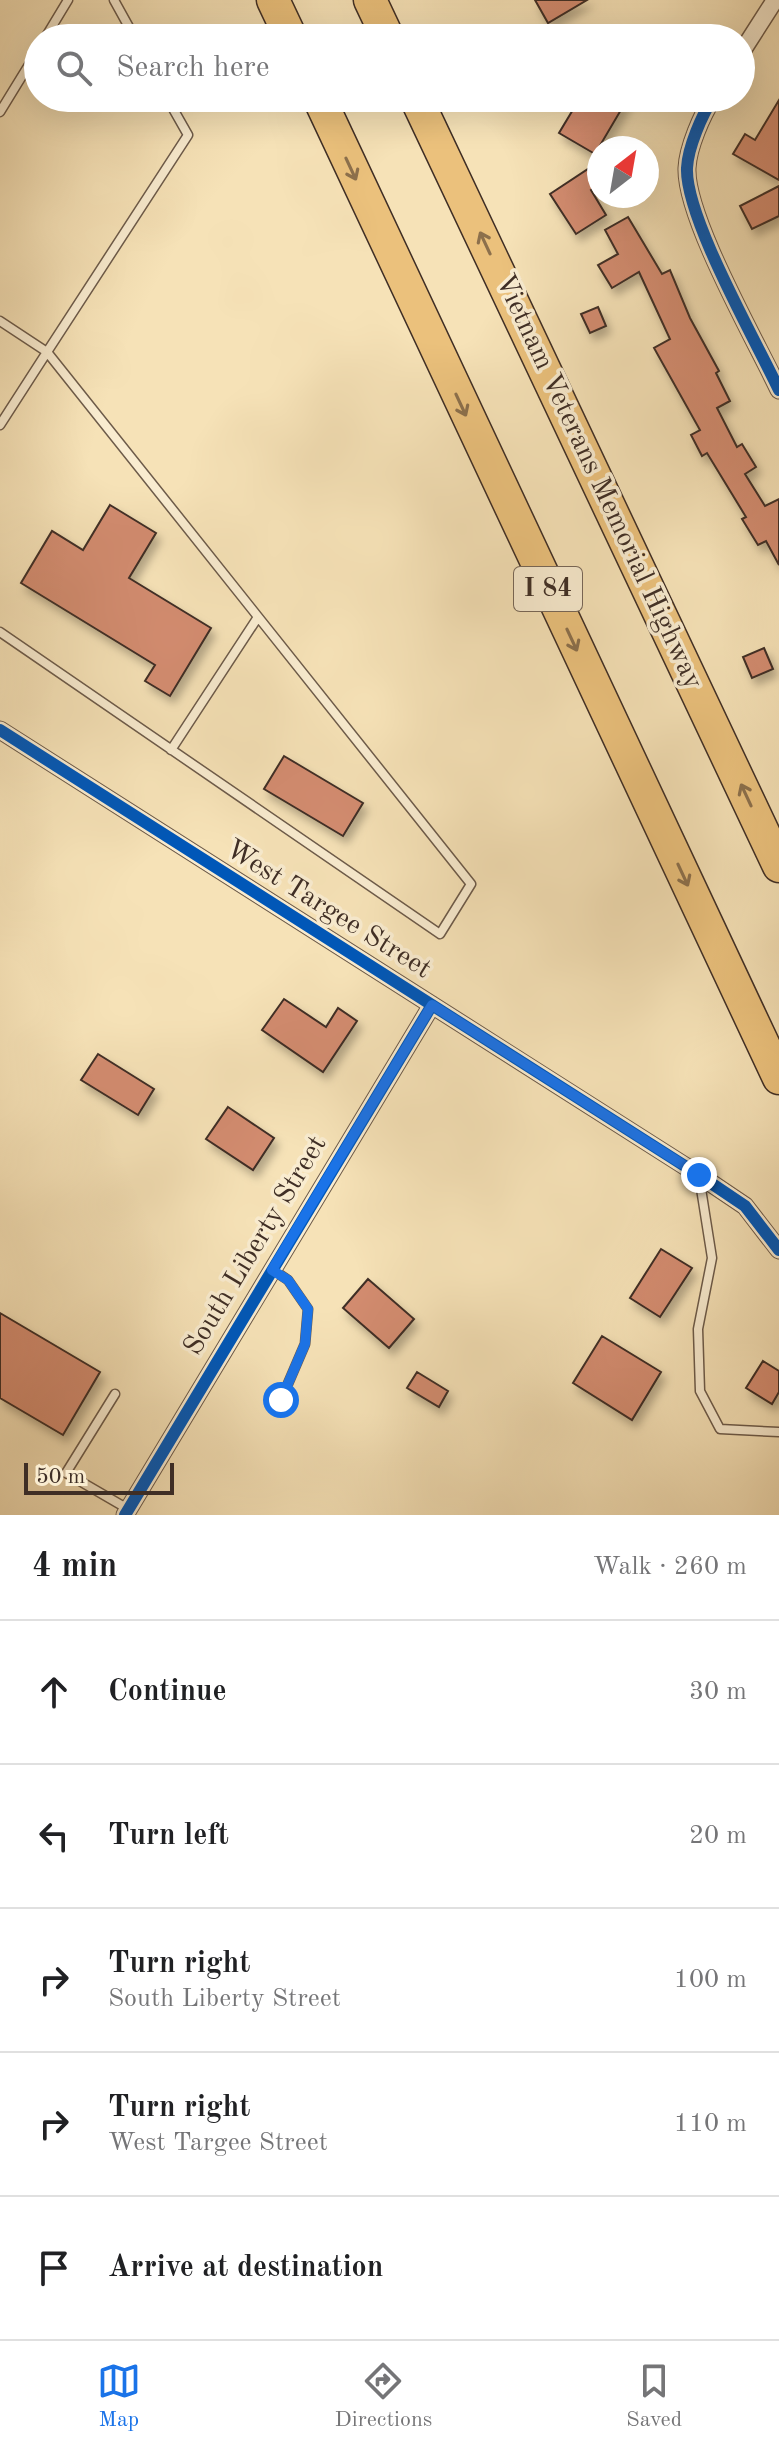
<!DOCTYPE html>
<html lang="en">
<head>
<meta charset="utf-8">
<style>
	body { margin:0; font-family:"Old Standard TT",serif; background:#f6f6f6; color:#202124 }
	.compass { position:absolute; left:587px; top:136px; width:72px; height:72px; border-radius:50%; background:#fff; box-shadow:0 8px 32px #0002; rotate:31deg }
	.scale { position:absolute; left:24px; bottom:20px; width:150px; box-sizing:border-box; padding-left:8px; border:4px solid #3f2e25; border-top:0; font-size:22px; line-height:28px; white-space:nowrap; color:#3f2e25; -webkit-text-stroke:6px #f9ecd0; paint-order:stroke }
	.stop { position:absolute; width:24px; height:24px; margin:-18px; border:6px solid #1a73e8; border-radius:50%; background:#fff }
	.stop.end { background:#1a73e8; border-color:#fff; box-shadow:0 2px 8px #0008 }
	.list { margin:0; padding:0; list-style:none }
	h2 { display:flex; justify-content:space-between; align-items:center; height:104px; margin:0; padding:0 32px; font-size:34px }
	h2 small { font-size:26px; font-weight:400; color:#757577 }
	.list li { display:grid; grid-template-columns:52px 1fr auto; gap:24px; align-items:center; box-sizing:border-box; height:144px; padding:0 32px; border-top:2px solid #e0e0e0 }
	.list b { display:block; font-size:30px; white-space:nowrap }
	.list p { margin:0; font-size:26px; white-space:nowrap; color:#757577 }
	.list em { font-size:26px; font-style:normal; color:#757577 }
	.icon { flex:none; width:44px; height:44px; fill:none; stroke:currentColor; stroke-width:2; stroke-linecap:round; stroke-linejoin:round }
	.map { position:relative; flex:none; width:779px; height:1515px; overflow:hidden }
	.search { position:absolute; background:#fff; box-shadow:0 8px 32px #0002; left:24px; right:24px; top:24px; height:88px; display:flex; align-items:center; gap:20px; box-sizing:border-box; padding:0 28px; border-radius:44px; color:#757577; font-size:30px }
	.sheet { height:824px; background:#fff }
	nav { display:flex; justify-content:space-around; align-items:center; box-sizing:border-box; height:112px; border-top:2px solid #e0e0e0; background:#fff; font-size:22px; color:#757577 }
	nav a { display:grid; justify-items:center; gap:4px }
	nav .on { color:#1a73e8 }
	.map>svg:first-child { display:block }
</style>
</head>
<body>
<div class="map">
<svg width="779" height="1515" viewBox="0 0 779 1515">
	<defs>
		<filter id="shadow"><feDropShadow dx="4.5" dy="7" stdDeviation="4" flood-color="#0004"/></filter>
	</defs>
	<rect width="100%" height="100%" fill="#f6e2b7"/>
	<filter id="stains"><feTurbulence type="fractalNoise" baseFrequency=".0025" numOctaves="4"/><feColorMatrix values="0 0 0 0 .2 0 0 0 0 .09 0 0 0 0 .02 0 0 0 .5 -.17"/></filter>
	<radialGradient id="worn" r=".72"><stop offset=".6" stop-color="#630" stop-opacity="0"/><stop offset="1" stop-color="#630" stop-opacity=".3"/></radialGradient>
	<!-- building -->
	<path fill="#d38c70" stroke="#3f2e25" stroke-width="2" filter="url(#shadow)" d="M 535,0 L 587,0 L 548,23 Z
		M 580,98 L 628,98 L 595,154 L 559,133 Z
		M 779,100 L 779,180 L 733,154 L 745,134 L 755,140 Z
		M 591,167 L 599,180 L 599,185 L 591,190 L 606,215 L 576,234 L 550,194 Z
		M 779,186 L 779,216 L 752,229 L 740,206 Z
		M 628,217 L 662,274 L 670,270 L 690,318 L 719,371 L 716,373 L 730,401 L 717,408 L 737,447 L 742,444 L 756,467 L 745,474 L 765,506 L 779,499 L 779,565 L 766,541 L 758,545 L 742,519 L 746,517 L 707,453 L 702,456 L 691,435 L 700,430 L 654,348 L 670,339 L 639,272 L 612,288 L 598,265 L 618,254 L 605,230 Z
		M 598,307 L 606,326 L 590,333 L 581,314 Z
		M 110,505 L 156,533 L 129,578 L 211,628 L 170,696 L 145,681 L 155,665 L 21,583 L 52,531 L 83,550 Z
		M 764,648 L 773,669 L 752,678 L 743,657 Z
		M 284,756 L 363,803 L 343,836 L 264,789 Z
		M 284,999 L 326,1027 L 338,1008 L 357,1021 L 323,1072 L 262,1030 Z
		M 98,1054 L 154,1089 L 138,1115 L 81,1080 Z
		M 228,1107 L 274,1138 L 253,1170 L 206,1139 Z
		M 661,1249 L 692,1268 L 660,1317 L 630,1298 Z
		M 368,1279 L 414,1319 L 389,1348 L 343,1308 Z
		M 0,1313 L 100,1372 L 63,1435 L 0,1398 Z
		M 602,1336 L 661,1372 L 632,1420 L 573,1383 Z
		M 763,1361 L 779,1371 L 779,1392 L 772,1404 L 746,1388 Z
		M 417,1372 L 448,1391 L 439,1407 L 407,1388 Z"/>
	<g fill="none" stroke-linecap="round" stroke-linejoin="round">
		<!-- lane casing -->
		<g stroke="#6d5b4a" stroke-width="11">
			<path id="lane" d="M 114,0 L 135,38
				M 45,38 L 68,0
				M 0,112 L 38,50
				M 0,321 L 47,352 L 188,135 L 167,98
				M 0,425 L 47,352 L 471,884 L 440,934 L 0,632
				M 171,750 L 258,617
				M 699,1176 L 712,1258 L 698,1329 L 700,1391 L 720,1429 L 779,1432
				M 273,1270 L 288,1280 L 308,1309 L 305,1344 L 281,1400
				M 115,1394 L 66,1473 L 128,1509"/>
		</g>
		<!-- street casing -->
		<g stroke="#6d5b4a" stroke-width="19">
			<path id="street" d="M 741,53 L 775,0
				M 713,98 C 702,115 688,147 687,168 C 685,217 756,341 779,390
				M 0,730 L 699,1175 L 745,1206 L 779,1250
				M 125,1515 L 432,1005"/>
		</g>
		<!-- highway casing -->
		<g stroke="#3f2e25" stroke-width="35">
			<path id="highway" d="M 273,0 L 291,38
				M 370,0 L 388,38
				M 319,98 L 779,1078
				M 416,98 L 779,866"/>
		</g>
		<!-- lane -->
		<use href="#lane" stroke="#f9ecd0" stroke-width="8"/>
		<!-- street -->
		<use href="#street" stroke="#f9ecd0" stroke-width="16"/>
		<!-- highway -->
		<use href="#highway" stroke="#ebc17c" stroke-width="32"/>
		<!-- cycleway casing -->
		<g stroke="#f9ecd0" stroke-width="17">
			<path id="cycleway" d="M 713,98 C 702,115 688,147 687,168 C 685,217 756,341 779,390
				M 0,730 L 699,1175 L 745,1206 L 779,1250
				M 125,1515 L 432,1005"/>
		</g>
		<!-- cycleway -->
		<use href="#cycleway" stroke="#0057b8" stroke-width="12"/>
	</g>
	<!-- one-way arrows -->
	<defs><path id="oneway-shaft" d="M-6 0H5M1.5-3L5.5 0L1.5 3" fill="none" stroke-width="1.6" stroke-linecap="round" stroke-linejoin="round" transform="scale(2)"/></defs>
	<g stroke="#8c704c">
		<use href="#oneway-shaft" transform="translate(351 169) rotate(65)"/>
		<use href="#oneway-shaft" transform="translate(485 243) rotate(-115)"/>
		<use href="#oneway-shaft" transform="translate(461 405) rotate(65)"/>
		<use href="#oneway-shaft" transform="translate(572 640) rotate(65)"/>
		<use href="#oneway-shaft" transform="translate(746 795) rotate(-115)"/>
		<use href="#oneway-shaft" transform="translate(683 875) rotate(65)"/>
	</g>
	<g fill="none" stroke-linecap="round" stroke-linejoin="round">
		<!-- route -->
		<path stroke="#1a73e8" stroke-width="10" d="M 281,1400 L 305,1344 L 308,1309 L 288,1280 L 272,1270 L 432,1005 L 699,1175"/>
	</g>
	<g text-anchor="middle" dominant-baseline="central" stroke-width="7" stroke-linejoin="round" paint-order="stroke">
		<!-- shield labels -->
		<rect fill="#f9ecd0" stroke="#776758" stroke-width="2" x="514" y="567" width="68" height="44" rx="6"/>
		<g font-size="26" font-weight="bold" fill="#3f2e25">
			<text x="548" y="589">I 84</text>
		</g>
		<!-- street labels -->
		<g font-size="28" fill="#3f2e25" stroke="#f9ecd0">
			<text transform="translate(598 482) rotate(65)">Vietnam Veterans Memorial Highway</text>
			<text transform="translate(328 910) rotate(32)">West Targee Street</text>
			<text transform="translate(256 1246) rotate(-59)">South Liberty Street</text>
		</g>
	</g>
	<rect width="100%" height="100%" filter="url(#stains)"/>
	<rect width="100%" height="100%" fill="url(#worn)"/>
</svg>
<svg class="compass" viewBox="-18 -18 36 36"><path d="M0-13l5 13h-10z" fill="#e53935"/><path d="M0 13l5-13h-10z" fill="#757577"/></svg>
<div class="scale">50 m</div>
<div class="stop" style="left:281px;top:1400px"></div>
<div class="stop end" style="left:699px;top:1175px"></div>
<div class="search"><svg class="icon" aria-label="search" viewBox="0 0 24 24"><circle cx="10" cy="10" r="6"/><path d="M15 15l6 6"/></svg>Search here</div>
</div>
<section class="sheet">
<h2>4 min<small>Walk · 260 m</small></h2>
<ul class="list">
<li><svg class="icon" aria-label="ahead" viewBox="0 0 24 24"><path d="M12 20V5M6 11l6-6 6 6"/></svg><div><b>Continue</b></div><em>30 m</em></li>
<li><svg class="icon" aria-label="left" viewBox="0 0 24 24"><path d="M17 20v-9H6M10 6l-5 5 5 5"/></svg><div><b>Turn left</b></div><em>20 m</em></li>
<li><svg class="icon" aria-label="right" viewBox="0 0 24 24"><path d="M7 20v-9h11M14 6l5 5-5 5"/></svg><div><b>Turn right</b><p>South Liberty Street</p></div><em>100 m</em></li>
<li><svg class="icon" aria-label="right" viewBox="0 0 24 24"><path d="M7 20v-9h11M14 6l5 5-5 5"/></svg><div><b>Turn right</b><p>West Targee Street</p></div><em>110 m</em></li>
<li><svg class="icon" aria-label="arrive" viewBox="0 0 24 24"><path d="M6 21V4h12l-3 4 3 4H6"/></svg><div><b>Arrive at destination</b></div></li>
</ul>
</section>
<nav>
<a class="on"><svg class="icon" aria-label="map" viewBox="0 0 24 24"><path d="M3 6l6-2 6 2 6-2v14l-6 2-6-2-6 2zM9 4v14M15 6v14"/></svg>Map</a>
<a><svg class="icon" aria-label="directions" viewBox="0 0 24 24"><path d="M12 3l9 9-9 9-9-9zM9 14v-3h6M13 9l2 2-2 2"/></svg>Directions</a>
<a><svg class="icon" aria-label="saved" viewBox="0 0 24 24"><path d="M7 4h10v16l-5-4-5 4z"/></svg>Saved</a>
</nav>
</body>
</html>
